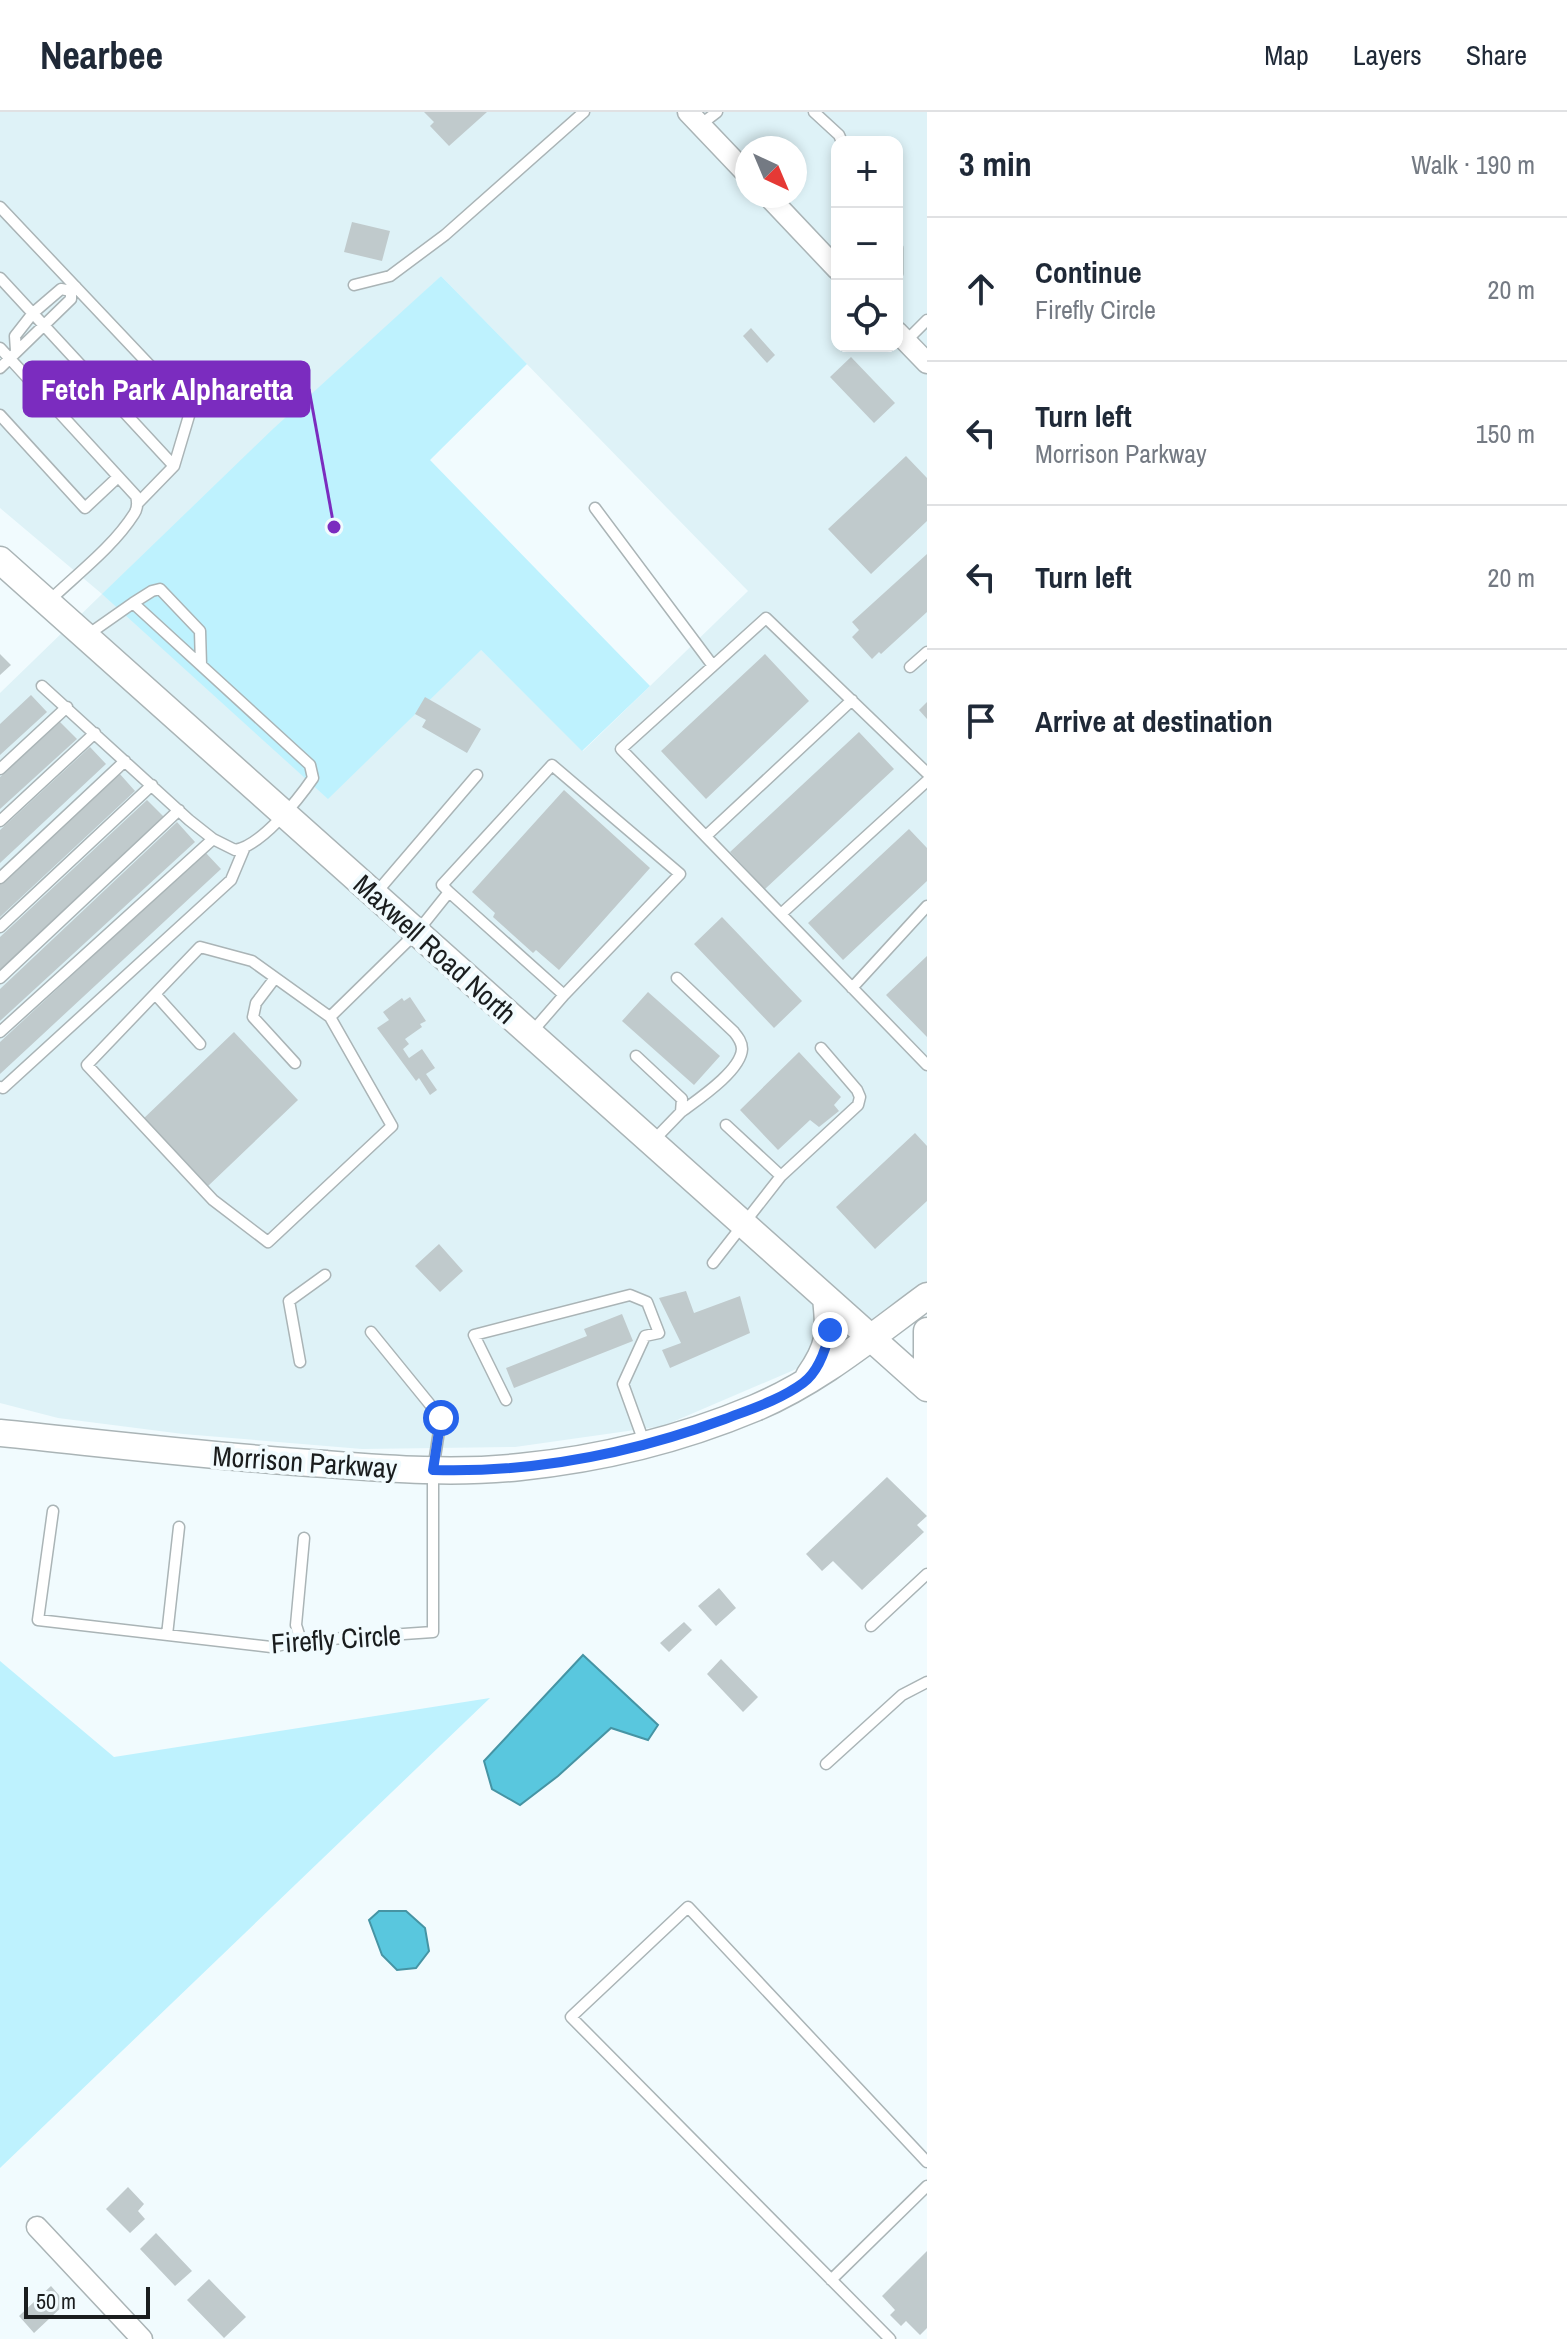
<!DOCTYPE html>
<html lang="en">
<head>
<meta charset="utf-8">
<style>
	body { margin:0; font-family:"Archivo Narrow",sans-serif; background:#f2f2f3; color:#1f2937 }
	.controls { position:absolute; right:24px; top:24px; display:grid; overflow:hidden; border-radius:16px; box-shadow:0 4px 12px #0003 }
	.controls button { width:72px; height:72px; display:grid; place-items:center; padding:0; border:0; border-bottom:2px solid #e0e1e3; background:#fff; color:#1f2937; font:40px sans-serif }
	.compass { position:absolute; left:735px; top:24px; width:72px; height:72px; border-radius:50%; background:#fff; box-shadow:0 4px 12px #0003; rotate:136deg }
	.scale { position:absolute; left:24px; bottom:20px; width:126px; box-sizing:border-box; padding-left:8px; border:4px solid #1a1d1e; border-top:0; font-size:22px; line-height:28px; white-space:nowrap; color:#1a1d1e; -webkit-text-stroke:6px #f1fbfe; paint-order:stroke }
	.stop { position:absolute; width:24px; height:24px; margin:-18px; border:6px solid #2563eb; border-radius:50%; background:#fff }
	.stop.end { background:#2563eb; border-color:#fff; box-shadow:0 2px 8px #0008 }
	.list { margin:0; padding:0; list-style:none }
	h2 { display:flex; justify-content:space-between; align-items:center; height:104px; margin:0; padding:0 32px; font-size:34px }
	h2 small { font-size:26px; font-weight:400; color:#747a83 }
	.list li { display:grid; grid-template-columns:52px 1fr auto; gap:24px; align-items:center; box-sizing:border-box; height:144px; padding:0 32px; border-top:2px solid #e0e1e3 }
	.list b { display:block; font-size:30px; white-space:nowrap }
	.list p { margin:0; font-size:26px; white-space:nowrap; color:#747a83 }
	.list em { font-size:26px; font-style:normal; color:#747a83 }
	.icon { flex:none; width:44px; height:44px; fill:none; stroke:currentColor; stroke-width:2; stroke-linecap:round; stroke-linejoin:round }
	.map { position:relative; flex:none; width:927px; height:2227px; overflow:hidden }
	header { display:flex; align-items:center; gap:48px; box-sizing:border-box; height:112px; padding:0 40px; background:#fff; border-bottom:2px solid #e0e1e3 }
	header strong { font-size:38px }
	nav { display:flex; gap:44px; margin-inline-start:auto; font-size:28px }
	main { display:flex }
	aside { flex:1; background:#fff }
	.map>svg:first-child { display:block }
</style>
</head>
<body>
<header>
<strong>Nearbee</strong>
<nav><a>Map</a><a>Layers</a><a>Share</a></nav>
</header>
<main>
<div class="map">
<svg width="927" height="2227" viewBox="0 0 927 2227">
	<rect width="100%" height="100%" fill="#f1fbfe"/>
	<!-- built -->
	<path fill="#def2f7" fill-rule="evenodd" d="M 0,0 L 927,0 L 927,1180 L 871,1225 L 663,1314 L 515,1335 L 362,1337 L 183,1322 L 58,1306 L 0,1291 L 0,581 L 102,482 L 0,396 ZM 837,30 L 897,30 L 897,234 L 837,234 ZM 747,36 L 795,36 L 795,84 L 747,84 ZM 441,164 L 748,479 L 583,639 L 481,538 L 103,482 Z"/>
	<!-- green -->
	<path fill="#bef2fe" d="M 441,164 L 527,252 L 430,348 L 650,574 L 582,639 L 481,538 L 328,687 L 102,482 L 274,316 Z
		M 0,1549 L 114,1645 L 490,1586 L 0,2056 Z"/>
	<!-- water -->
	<path fill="#59c7de" stroke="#4694a4" stroke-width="2" d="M 583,1543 L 658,1613 L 648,1628 L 611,1616 L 558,1664 L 520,1693 L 492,1677 L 484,1649 Z
		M 379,1799 L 406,1799 L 425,1816 L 429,1839 L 416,1856 L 397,1858 L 382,1843 L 369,1808 Z"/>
	<!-- building -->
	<path fill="#c0cacc" d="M 424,0 L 487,0 L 449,34 L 430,14 L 434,10 Z
		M 352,110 L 390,119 L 382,149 L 344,140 Z
		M 751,216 L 775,243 L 767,251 L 743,224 Z
		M 851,245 L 895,291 L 874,311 L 830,265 Z
		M 906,344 L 927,366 L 927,409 L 871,462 L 828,417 Z
		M 927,442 L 927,500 L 881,542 L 879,540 L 872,547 L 852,525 L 859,518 L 852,510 Z
		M 0,542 L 11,553 L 0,563 Z
		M 765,542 L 809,589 L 706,687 L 661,639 Z
		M 31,583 L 47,600 L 0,643 L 0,612 Z
		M 425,585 L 481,617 L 467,641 L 422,615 L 426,608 L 415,602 Z
		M 927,590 L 927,607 L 919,598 Z
		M 60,610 L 77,627 L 0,697 L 0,665 Z
		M 859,620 L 894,657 L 765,777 L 730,740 Z
		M 90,635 L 106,652 L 0,751 L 0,718 Z
		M 119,661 L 135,679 L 0,805 L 0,772 Z
		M 564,678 L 650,756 L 559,858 L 536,838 L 533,841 L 493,805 L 495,801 L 472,780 Z
		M 147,688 L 165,706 L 0,860 L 0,825 Z
		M 177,710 L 195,730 L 0,909 L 0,877 Z
		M 909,717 L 927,736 L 927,769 L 843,848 L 808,811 Z
		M 205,740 L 221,757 L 0,962 L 0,930 Z
		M 722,805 L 802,889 L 774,916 L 694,832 Z
		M 927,844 L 927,925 L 886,883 Z
		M 648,880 L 720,944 L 694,973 L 622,909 Z
		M 410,885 L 426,909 L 420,912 L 422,915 L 405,927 L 409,932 L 403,937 L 409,946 L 422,937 L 435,956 L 426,962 L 437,978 L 430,983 L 419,966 L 416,969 L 377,916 L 389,908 L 383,900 L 402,886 L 404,889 Z
		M 234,920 L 298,988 L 207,1075 L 142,1008 Z
		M 799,940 L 841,985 L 834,993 L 839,999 L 819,1015 L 810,1008 L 778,1038 L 740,998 Z
		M 915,1021 L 927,1034 L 927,1089 L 875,1137 L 836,1095 Z
		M 439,1132 L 463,1159 L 440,1180 L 415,1154 Z
		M 686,1179 L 694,1201 L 740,1184 L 750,1221 L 670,1256 L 662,1238 L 681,1231 L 659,1186 Z
		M 622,1202 L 633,1229 L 514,1276 L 506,1256 L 587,1224 L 584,1217 Z
		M 887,1365 L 927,1404 L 917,1413 L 924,1420 L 862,1478 L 833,1449 L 822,1459 L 806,1442 Z
		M 719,1476 L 736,1496 L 716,1514 L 698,1494 Z
		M 684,1510 L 692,1518 L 669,1540 L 660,1531 Z
		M 721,1547 L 758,1585 L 743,1600 L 707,1562 Z
		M 128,2075 L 144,2092 L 138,2099 L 145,2107 L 130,2121 L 106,2097 Z
		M 156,2121 L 192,2159 L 175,2174 L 140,2137 Z
		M 927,2139 L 927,2216 L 920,2223 L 906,2209 L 901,2214 L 890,2203 L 895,2198 L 882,2184 Z
		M 209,2167 L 246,2205 L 224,2226 L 187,2188 Z
		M 51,2174 L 66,2191 L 34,2221 L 19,2204 Z"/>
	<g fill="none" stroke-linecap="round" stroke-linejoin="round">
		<!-- lane casing -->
		<g stroke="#aab4b6" stroke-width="13">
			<path id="lane" d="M 814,0 L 839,23 L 842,30
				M 700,13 L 717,0
				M 0,95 L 191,297 L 174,354 L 138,391
				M 897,136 L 897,162
				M 0,166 L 174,354
				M 354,173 L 390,164 L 445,123 L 584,0
				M 906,229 L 927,208
				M 0,236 L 136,384 C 138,391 138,396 134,402 C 113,435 77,462 49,489
				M 16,239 L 15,224 L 33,201 L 61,177 L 71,179
				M 0,256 L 71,187 L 71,179 L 76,175
				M 0,303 L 85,396 L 118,365
				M 595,396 L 713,554
				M 133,491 L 152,479 L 160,477 L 200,519 L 201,553
				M 910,555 L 927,540
				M 42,574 L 189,708 L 213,727 L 235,738 C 261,734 298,688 313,666 L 310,653 L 133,491 L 86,524
				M 0,657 L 67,595
				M 927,661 L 766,506 L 621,637 L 927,953
				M 0,709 L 95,621
				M 706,724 L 852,588
				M 0,766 L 125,649
				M 376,781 L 477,663
				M 781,802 L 927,669
				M 0,815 L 152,673
				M 0,866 L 179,698
				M 275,866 L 256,891 L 253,905 L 295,951
				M 677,866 L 734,920 C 738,925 742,930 742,937 C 741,959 697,988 681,1000
				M 852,876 L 927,794
				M 155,882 L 200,932
				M 330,905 L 252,849 L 200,835 L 87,953 L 213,1088 L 268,1130 L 392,1014 L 330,905 L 417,820 L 449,780 L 442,773 L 552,653 L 680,762 L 564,883 L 449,780
				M 0,920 L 213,727
				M 531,921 L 564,883
				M 636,944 L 682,987 L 681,1000 L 652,1030
				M 0,975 L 3,976 L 231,768 L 244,737
				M 726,1013 L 781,1064
				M 713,1151 L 781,1064 L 858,993 L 860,985 L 857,978 L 821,936
				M 300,1250 L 289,1189 L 325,1163
				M 506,1288 L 474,1223 L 630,1183 L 647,1190 L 659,1221 L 645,1224 L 623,1272 L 644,1330
				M 53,1399 L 38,1508 L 271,1535 L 301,1529 L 433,1520 L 433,1358 L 441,1306 L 371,1220
				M 871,1514 L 927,1462
				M 167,1523 L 179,1415
				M 301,1529 L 296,1513 L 304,1426
				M 826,1652 L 902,1583 L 927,1570
				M 831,2168 L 927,2074
				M 890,2227 L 571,1905 L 688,1795 L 927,2050"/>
		</g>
		<!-- street casing -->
		<g stroke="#aab4b6" stroke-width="23">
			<path id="street" d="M 688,0 L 747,62
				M 768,84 L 837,157
				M 897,220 L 927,251
				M 37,2115 L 142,2227"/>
		</g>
		<!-- secondary casing -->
		<g stroke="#aab4b6" stroke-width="29">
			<path id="secondary" d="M 0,448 L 927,1276
				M 927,1219 L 927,1250
				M 809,1264 C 830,1234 830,1222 826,1186
				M 0,1321 C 109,1332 217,1345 326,1352 C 391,1357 455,1362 520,1355 C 600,1347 681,1327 755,1296 C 819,1269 871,1225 927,1184"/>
		</g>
		<!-- lane -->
		<use href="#lane" stroke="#fff" stroke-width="10"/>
		<!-- street -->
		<use href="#street" stroke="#fff" stroke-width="20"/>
		<!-- secondary -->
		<use href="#secondary" stroke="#fff" stroke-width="26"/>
	</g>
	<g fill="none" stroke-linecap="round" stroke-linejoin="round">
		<!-- route -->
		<path stroke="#2563eb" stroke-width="10" d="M 441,1306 L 433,1358 C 532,1361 633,1341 725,1307 C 751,1297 780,1288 803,1271 C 818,1260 826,1237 830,1218"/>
	</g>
	<g text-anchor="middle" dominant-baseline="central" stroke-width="8" stroke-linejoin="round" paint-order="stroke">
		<!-- street labels -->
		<g font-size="28" fill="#1a1d1e" stroke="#f1fbfe">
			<text transform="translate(435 837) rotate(42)">Maxwell Road North</text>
			<text transform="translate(305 1350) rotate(4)">Morrison Parkway</text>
			<text transform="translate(336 1527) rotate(-4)">Firefly Circle</text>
		</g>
	</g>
	<!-- callouts -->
	<path fill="none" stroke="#7b2cbf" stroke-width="3" d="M334 415L309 277"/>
	<circle fill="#7b2cbf" stroke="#f1fbfe" stroke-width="3" cx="334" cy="415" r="8"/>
	<rect fill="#7b2cbf" stroke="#7b2cbf" stroke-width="3" x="24" y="250" width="285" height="54" rx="8"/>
	<g font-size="30" text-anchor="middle" font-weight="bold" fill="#fff">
		<text x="167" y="288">Fetch Park Alpharetta</text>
	</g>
</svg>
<div class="controls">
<button>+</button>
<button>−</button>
<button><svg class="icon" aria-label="locate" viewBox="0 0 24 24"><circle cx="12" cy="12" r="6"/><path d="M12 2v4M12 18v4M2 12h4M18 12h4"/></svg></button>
</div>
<svg class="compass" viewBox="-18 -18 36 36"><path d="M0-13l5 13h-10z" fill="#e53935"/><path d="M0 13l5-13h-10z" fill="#747a83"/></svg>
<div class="scale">50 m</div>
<div class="stop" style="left:441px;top:1306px"></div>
<div class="stop end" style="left:830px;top:1218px"></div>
</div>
<aside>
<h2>3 min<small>Walk · 190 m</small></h2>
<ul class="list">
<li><svg class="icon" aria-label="ahead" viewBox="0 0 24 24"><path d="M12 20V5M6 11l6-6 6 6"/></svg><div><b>Continue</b><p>Firefly Circle</p></div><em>20 m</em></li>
<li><svg class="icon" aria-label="left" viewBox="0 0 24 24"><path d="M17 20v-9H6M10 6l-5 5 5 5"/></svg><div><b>Turn left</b><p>Morrison Parkway</p></div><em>150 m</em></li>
<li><svg class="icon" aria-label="left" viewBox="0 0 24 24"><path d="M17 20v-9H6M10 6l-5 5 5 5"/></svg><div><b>Turn left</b></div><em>20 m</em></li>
<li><svg class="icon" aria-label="arrive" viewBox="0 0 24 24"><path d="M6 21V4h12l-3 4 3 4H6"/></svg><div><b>Arrive at destination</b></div></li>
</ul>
</aside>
</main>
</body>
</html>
